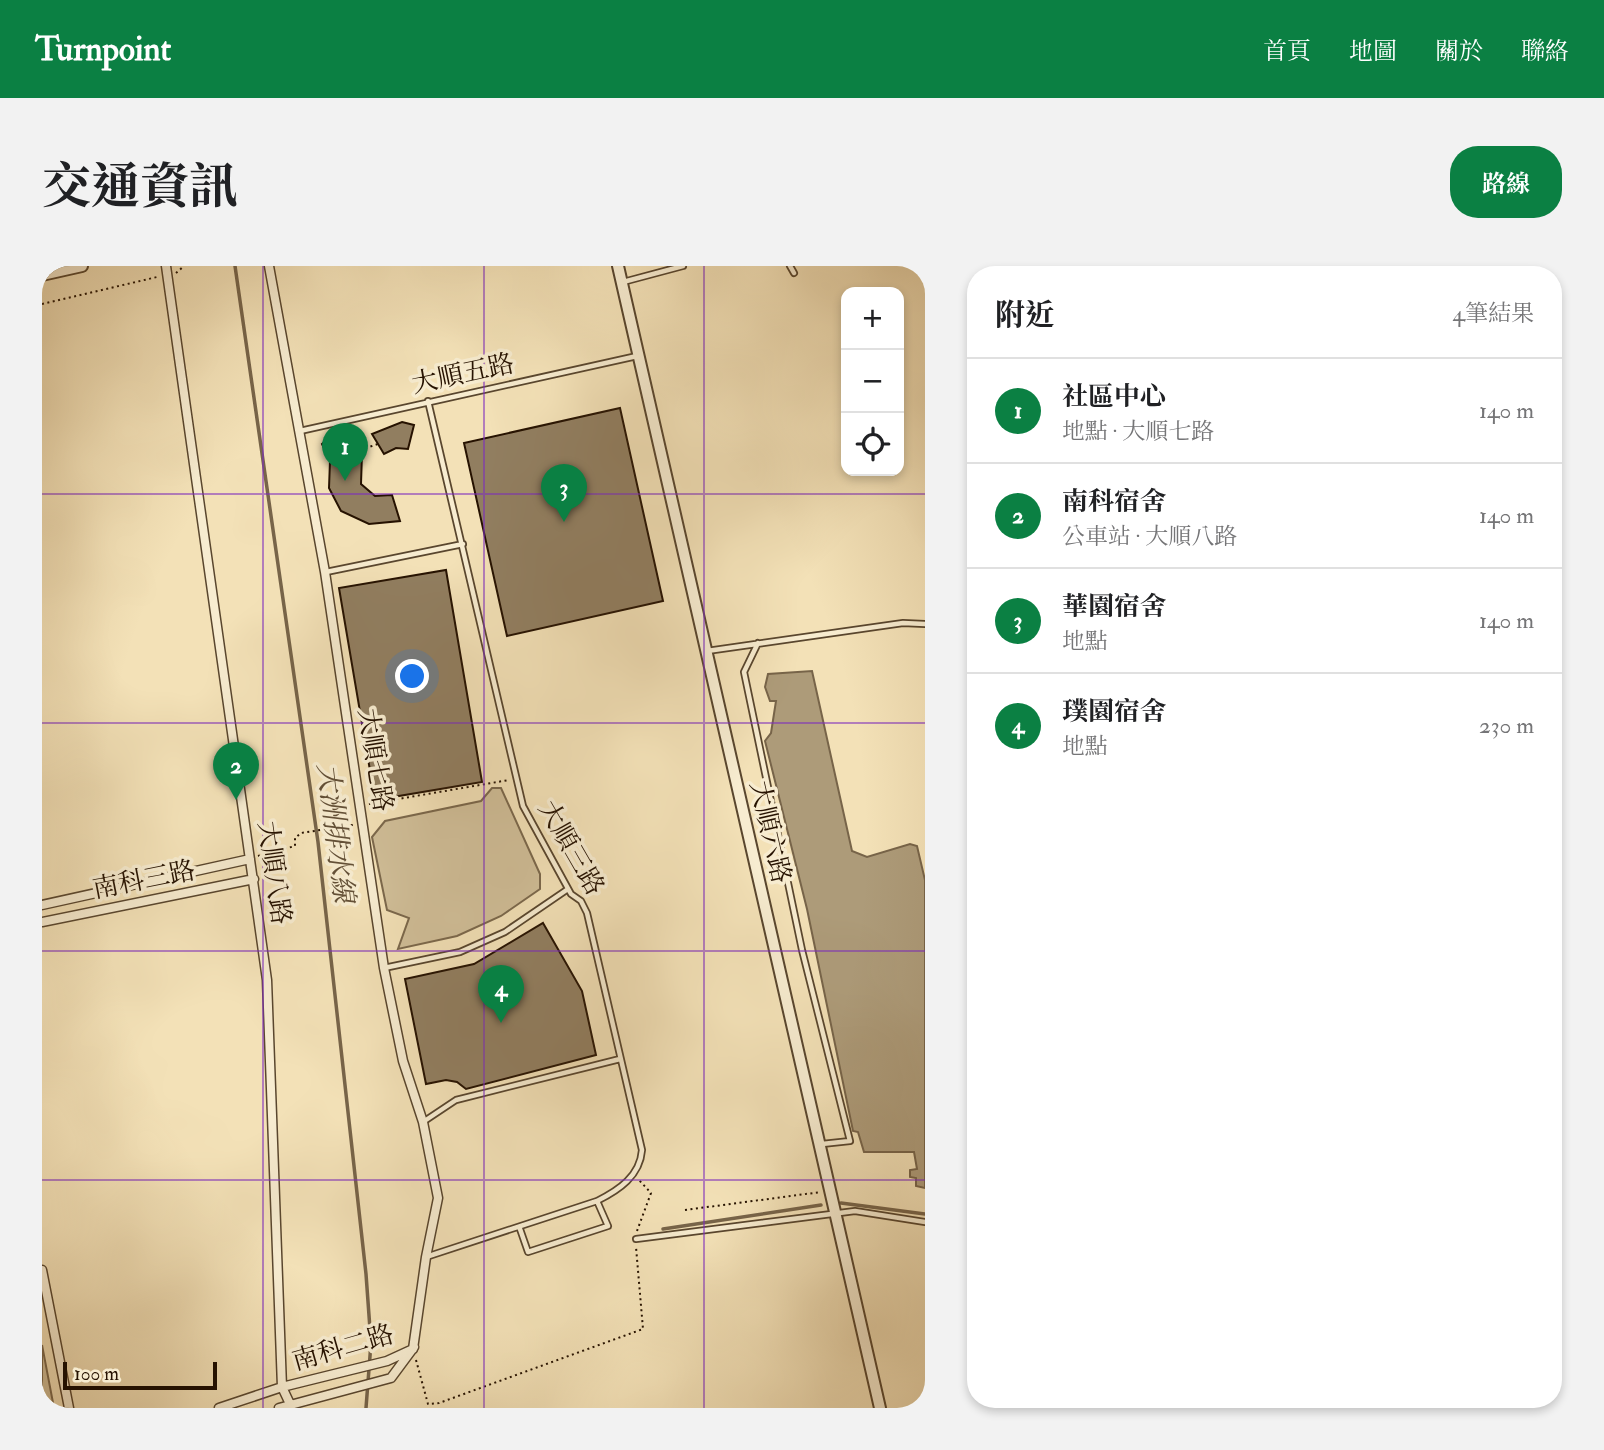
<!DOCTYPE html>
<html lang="zh-TW">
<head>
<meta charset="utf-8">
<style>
	body { margin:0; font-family:"IM FELL Double Pica","Noto Serif TC",serif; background:#f2f2f2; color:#202124 }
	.controls { position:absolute; right:21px; top:21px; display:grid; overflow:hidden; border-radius:14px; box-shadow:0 4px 10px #0003 }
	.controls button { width:63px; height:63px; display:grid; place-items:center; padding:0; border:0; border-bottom:2px solid #e0e0e0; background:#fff; color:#202124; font:35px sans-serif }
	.scale { position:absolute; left:21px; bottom:18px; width:154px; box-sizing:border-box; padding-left:7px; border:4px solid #261201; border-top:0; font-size:19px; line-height:24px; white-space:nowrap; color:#261201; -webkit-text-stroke:5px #f7ecd0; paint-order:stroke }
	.you { position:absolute; left:371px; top:411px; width:24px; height:24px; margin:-18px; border:5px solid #fff; border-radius:50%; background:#1a73e8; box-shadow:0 0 0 10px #1a73e833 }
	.badge { display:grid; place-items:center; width:46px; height:46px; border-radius:50%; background:#0b8043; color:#fff; font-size:23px; font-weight:700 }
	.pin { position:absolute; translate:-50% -58px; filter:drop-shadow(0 2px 4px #0008) }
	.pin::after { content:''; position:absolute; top:37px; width:24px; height:21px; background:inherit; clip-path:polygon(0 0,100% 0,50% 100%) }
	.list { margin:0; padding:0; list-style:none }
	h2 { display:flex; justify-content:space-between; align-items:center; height:91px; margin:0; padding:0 28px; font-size:30px }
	h2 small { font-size:23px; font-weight:400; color:#757577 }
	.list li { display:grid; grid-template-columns:46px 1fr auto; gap:21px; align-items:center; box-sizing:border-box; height:105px; padding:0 28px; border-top:2px solid #e0e0e0 }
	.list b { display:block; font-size:26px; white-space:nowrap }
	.list p { margin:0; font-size:23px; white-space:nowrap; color:#757577 }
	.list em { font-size:23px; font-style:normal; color:#757577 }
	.icon { flex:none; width:38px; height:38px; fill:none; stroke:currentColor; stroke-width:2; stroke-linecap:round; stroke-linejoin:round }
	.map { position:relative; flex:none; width:883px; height:1142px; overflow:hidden; border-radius:28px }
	header { display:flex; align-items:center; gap:42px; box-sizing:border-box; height:98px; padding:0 35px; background:#0b8043; color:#fff }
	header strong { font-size:33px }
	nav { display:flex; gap:38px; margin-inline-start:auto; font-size:24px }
	.intro { display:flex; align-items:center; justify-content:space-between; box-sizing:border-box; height:168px; padding:0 42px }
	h1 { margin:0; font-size:49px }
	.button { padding:18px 32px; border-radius:28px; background:#0b8043; color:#fff; font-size:24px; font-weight:700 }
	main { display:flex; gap:42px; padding:0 42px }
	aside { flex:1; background:#fff; border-radius:28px; box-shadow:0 4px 10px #0003 }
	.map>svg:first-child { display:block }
</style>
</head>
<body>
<header>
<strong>Turnpoint</strong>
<nav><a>首頁</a><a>地圖</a><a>關於</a><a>聯絡</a></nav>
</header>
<div class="intro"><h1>交通資訊</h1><a class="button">路線</a></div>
<main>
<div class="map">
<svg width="883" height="1142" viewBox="0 0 883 1142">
	<rect width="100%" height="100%" fill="#f3e1b7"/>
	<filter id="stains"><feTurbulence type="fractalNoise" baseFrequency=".00286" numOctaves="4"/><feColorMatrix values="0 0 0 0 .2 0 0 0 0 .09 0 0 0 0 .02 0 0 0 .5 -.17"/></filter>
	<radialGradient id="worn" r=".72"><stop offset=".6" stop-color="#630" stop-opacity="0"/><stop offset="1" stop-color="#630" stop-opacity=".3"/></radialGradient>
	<!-- green -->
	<path fill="#d0be98" stroke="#7b684c" stroke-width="2" d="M 450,522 L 459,522 L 498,608 L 498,623 L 459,650 L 415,670 L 356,683 L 367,652 L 345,644 L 330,571 L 343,555 L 439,535 Z
		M 0,1079 L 12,1142 L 0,1142 Z"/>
	<!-- water -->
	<path fill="#ad9b79" stroke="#776449" stroke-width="2" d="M 770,405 L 810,585 L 825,591 L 868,578 L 875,580 L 883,614 L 883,922 L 874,920 L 874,912 L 868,911 L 868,904 L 875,903 L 872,886 L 822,886 L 816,866 L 811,865 L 765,643 L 723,475 L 729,467 L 734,435 L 728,435 L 723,421 L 726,408 Z"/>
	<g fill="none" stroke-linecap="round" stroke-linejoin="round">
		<!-- stream -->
		<path stroke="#776449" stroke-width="3.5" d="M 193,0 L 276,576 L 324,1008 L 329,1077 L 324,1142
			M 799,937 L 883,948
			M 621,963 L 779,939"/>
	</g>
	<!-- building -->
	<path fill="#917e60" stroke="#261201" stroke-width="2" d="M 578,142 L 621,335 L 465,370 L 422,177 Z
		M 360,156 L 372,159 L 366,183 L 354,182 L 342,188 L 330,168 Z
		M 291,168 L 295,175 L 305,168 L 308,173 L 312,170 L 320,188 L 319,218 L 333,230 L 350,229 L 358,255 L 327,258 L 299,245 L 287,222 L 288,195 L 280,178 Z
		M 404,304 L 440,516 L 333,534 L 297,322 Z
		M 501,657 L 540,725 L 554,789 L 424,823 L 415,816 L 404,814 L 384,818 L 363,713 L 432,698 Z"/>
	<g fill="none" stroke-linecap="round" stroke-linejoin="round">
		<!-- service casing -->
		<g stroke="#59462e" stroke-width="8">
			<path id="service" d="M 748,0 L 752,7
				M 581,16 L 641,0
				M 258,165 L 595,90
				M 284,306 L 421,278
				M 716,377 L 702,406 L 760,684 L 808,875 L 780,878
				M 665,385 L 861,357 L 883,358
				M 342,702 L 418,686 L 463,666 L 526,623
				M 381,856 L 414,834 L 578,793
				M 478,963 L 486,986 L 566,960 L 555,935
				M 594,973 L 813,945 L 883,956
				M 384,991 L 555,935 C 577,924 598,910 600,884 L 545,647 L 539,635 L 529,628 L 481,540 L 386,135"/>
		</g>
		<!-- minor casing -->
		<g stroke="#59462e" stroke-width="11">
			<path id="minor" d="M 124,0 L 225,714 L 240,1121 L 248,1138
				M 227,0 L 283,306 L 342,702 L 361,795 L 381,856 L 396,932 L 384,991 L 371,1083
				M 0,639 L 208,593
				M 0,656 L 212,613
				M 0,1004 L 27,1142
				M 177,1142 L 240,1121 L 345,1095 L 369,1084
				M 237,1142 L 349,1112 L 372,1081"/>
		</g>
		<!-- tertiary casing -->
		<g stroke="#59462e" stroke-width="14">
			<path id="tertiary" d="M 576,0 L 838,1142
				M 0,9 L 40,0"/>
		</g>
		<!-- path -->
		<path stroke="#261201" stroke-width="2" stroke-dasharray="2 3.5" stroke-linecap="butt" d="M 134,7 L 142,0
			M 0,38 L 115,11
			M 318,184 L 336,178
			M 327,538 L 467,514
			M 216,590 L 253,580 L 253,572 L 259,567 L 311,559
			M 643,944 L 779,926
			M 595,965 L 609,927 L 596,913
			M 374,1094 L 386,1138 L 397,1137 L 601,1063 L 594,981"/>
		<!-- service -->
		<use href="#service" stroke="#f7ecd0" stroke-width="4.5"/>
		<!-- minor -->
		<use href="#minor" stroke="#f7ecd0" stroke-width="8"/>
		<!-- tertiary -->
		<use href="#tertiary" stroke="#f7ecd0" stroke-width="10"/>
	</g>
	<!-- grid -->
	<path fill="none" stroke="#7b2cbf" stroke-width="2" stroke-opacity="0.55" d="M 221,0 L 221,1142M 442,0 L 442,1142M 662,0 L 662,1142M 0,228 L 883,228M 0,457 L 883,457M 0,685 L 883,685M 0,914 L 883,914"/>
	<g text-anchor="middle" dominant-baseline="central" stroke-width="7" stroke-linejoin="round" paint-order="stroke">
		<!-- street labels -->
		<g font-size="26" fill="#261201" stroke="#f7ecd0">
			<text transform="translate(421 108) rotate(-12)">大順五路</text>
			<text transform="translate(333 494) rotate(81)">大順七路</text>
			<text transform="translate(728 566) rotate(77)">大順六路</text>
			<text transform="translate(529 582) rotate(60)">大順三路</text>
			<text transform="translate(232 607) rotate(82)">大順八路</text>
			<text transform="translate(102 614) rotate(-11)">南科三路</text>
			<text transform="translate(301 1082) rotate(-16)">南科二路</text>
		</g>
		<!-- water labels -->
		<g font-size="28" font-style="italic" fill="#635037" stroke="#f7ecd0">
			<text transform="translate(293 567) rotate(83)">大洲排水線</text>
		</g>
	</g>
	<rect width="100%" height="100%" filter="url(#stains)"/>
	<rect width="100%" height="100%" fill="url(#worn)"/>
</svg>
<div class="controls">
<button>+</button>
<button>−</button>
<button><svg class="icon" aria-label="locate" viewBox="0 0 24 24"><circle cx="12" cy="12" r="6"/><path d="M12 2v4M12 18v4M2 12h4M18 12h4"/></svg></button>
</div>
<div class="scale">100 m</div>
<div class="you"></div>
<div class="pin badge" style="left:303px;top:215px">1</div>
<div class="pin badge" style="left:194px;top:534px">2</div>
<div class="pin badge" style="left:522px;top:256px">3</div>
<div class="pin badge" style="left:459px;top:757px">4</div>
</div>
<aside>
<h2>附近<small>4筆結果</small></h2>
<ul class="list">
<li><span class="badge">1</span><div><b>社區中心</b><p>地點 · 大順七路</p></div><em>140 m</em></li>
<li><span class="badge">2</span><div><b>南科宿舍</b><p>公車站 · 大順八路</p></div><em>140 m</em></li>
<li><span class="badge">3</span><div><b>華園宿舍</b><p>地點</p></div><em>140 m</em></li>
<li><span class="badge">4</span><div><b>璞園宿舍</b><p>地點</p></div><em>230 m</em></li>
</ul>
</aside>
</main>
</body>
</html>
